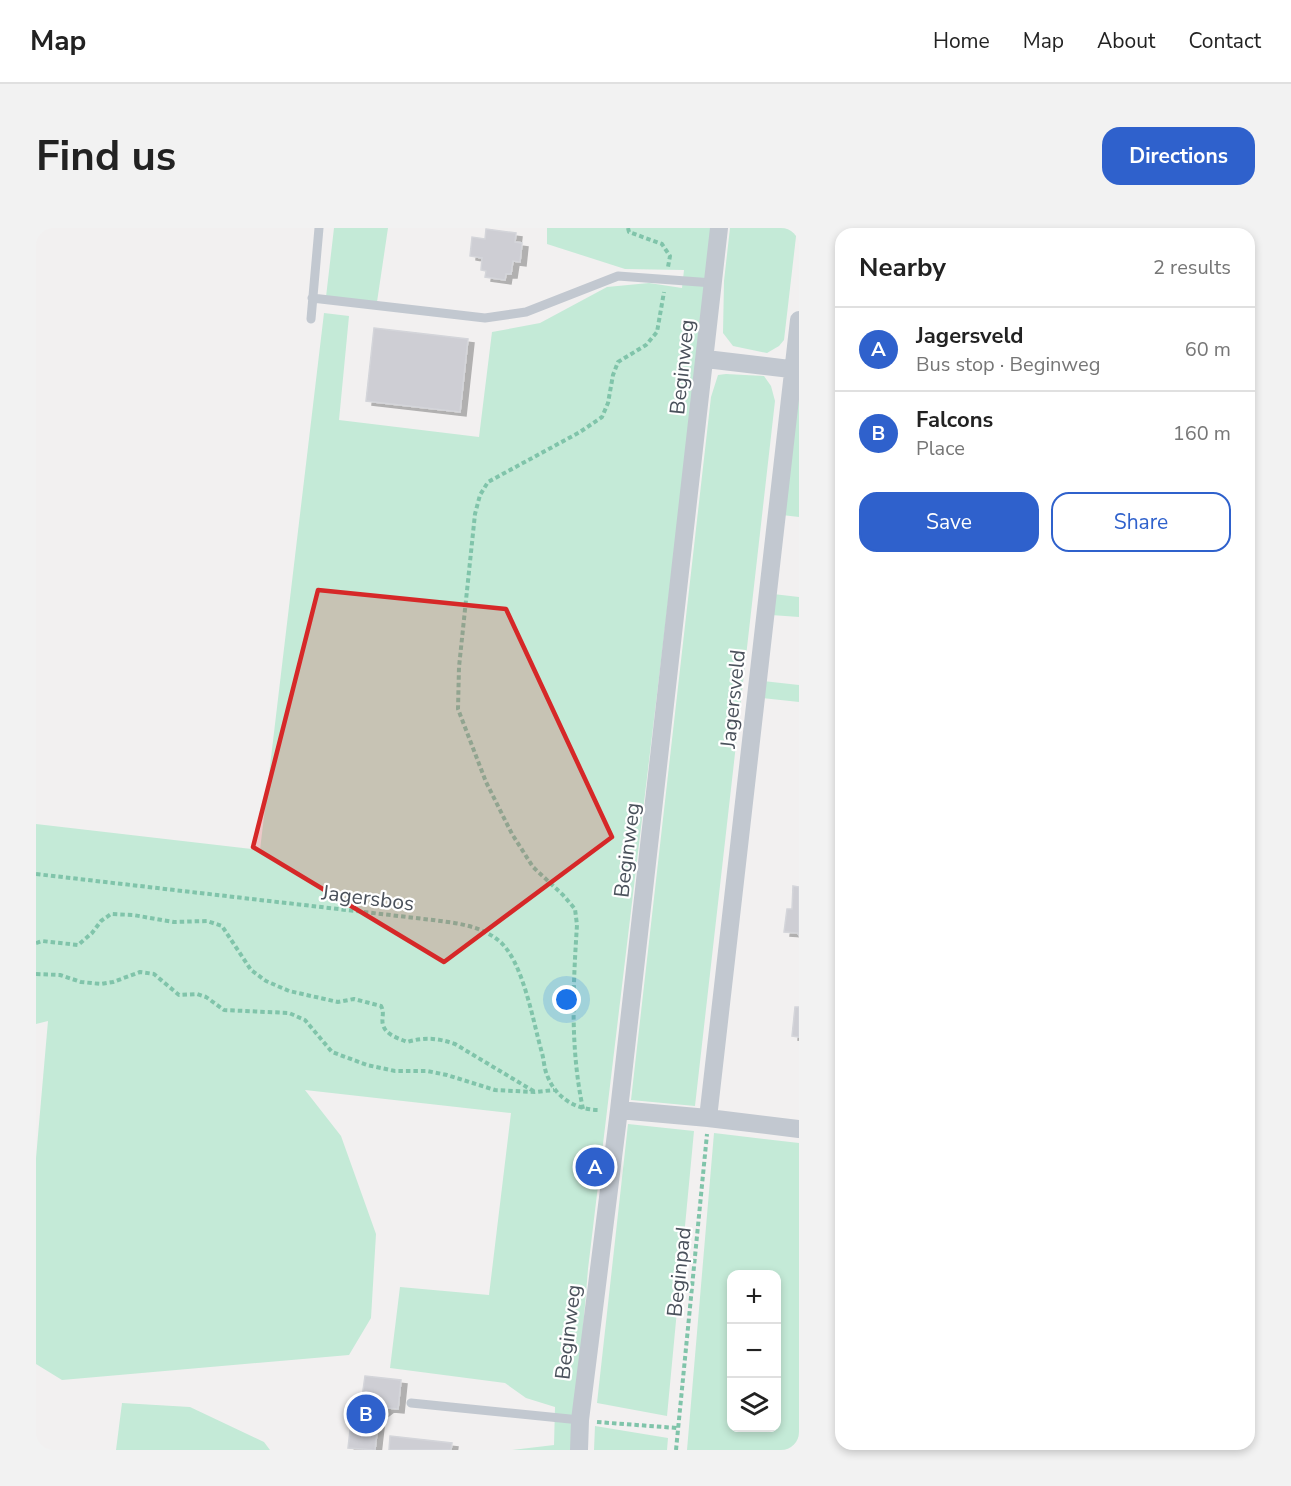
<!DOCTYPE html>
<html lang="en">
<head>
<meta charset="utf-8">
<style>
	body { margin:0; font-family:"Nunito Sans",sans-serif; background:#f2f2f2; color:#222 }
	.controls { position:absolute; right:18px; bottom:18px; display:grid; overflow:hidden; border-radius:12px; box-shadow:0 3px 9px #0003 }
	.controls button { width:54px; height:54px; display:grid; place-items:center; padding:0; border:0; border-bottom:2px solid #e0e0e0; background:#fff; color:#222; font:30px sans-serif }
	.you { position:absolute; left:531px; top:772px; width:21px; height:21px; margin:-15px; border:4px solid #fff; border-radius:50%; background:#1a73e8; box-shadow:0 0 0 9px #1a73e833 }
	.badge { display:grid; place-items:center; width:39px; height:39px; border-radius:50%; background:#2f61cc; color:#fff; font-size:20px; font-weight:700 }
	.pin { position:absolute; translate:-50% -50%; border:3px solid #fff; box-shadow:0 2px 6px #0006 }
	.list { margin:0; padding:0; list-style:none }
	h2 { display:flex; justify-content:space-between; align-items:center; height:78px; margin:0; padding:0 24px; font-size:26px }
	h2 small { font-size:20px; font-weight:400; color:#767676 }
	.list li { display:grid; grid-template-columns:39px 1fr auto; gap:18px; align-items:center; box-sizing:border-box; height:84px; padding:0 24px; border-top:2px solid #e0e0e0 }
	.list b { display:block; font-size:22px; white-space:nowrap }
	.list p { margin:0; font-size:20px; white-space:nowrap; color:#767676 }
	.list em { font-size:20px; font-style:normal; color:#767676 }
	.actions { display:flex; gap:12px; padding:18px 24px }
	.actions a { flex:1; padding:14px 0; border:2px solid #2f61cc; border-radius:18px; text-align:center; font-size:21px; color:#2f61cc }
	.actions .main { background:#2f61cc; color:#fff }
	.icon { flex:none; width:33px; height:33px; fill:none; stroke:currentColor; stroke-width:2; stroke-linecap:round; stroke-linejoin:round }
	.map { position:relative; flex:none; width:763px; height:1222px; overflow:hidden; border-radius:18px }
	header { display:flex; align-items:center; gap:36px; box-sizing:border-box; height:84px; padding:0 30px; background:#fff; border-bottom:2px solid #e0e0e0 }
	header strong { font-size:28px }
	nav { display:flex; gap:33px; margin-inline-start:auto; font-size:21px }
	.intro { display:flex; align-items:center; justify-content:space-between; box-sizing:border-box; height:144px; padding:0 36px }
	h1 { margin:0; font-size:42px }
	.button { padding:15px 27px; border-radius:18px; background:#2f61cc; color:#fff; font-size:21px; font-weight:700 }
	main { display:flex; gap:36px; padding:0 36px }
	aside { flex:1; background:#fff; border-radius:18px; box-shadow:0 3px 9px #0003 }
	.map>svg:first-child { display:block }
</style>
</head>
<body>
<header>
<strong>Map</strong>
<nav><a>Home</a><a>Map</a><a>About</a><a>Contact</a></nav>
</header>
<div class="intro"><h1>Find us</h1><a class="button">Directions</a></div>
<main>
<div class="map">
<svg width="763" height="1222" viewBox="0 0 763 1222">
	<defs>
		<filter id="shadow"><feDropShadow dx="6" dy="4" stdDeviation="0" flood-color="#0004"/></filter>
	</defs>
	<rect width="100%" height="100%" fill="#f2f0f0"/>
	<!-- green -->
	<path fill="#c4ead7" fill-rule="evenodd" d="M 298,0 L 352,0 L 341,74 L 290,69 Z
		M 511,0 L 677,0 L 552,1041 L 537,1222 L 476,1222 L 518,1217 L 519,1179 L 490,1170 L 469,1155 L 354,1140 L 364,1059 L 453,1067 L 475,885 L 269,862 L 305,908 L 340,1006 L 335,1090 L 313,1127 L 26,1152 L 0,1136 L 0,930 L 12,793 L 0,796 L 0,596 L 224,622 L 288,85 L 313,88 L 303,192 L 443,209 L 456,104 L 504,95 L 571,59 L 613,55 L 646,60 L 648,42 L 589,41 L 511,16 Z
		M 694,0 L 761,0 L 748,112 L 743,118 L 731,125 L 697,118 L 687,105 L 688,53 Z
		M 690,146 L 728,148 L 735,158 L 739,173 L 659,878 L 595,872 L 675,169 L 682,147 Z
		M 763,157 L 763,289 L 746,287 Z
		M 737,366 L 763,369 L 763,389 L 735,387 Z
		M 727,453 L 763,457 L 763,474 L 725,470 Z
		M 592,896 L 658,903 L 631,1188 L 561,1175 Z
		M 678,905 L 763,915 L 763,1222 L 651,1222 ZM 740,1046 L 740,1200 L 696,1200 L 696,1046 Z
		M 86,1175 L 154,1179 L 228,1214 L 234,1222 L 80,1222 Z
		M 559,1198 L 632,1210 L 631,1222 L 558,1222 Z"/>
	<!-- building -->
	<path fill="#ceced4" stroke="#d4d5da" stroke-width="1.5" filter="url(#shadow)" d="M 450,1 L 480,5 L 479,14 L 486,15 L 484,34 L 477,33 L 475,46 L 470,46 L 469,52 L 449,49 L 450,43 L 445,42 L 446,30 L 434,28 L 436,9 L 449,11 Z
		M 338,100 L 432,111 L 424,184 L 330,173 Z
		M 757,658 L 763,659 L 763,708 L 762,705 L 748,704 L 751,681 L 756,681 Z
		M 759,779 L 763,779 L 763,809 L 756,808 Z
		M 329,1148 L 365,1152 L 362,1181 L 352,1180 L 343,1187 L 339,1222 L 312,1220 L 316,1184 L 325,1176 Z
		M 354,1208 L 416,1215 L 415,1222 L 353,1222 Z"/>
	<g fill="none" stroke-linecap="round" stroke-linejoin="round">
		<!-- path -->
		<path stroke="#80c4aa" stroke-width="4" stroke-dasharray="4.5 3" stroke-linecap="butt" d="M 592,0 L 593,4 L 626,16 L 634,28 L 632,39
			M 0,646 L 397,692 C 419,695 443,697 462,712 C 487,731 497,794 506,825 C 508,832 508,840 511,847 C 520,871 541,882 564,882
			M 0,715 L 6,713 L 42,717 L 56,705 L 65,693 L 75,686 L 97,687 L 138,694 L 171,693 L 186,698 L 215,742 L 230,753 L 253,763 L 302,774 L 318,771 L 345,778 C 349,785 345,790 347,797 C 350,807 362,810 371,814 C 388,809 402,810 419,816 L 499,864
			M 0,746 L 24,747 L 45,754 L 65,756 L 77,754 L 104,744 L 118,746 L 143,767 L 161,766 L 170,769 L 188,782 L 253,785 L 269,792 L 296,824 L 331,837 L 359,843 L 391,843 L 411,847 L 459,862 L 499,864 L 518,862
			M 547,881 C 534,820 537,759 541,697 L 539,681 L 527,667 L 497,639 L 476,606 L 450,554 L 422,481 L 423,439 L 439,286 L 444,267 L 452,254 L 544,204 L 566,189 L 572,175 L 577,147 L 582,134 L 610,117 L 621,104 L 628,64
			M 561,1194 L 641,1200
			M 640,1222 L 671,906"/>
		<!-- service -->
		<path stroke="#c2c8d0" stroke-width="9" d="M 276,70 L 449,90 L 490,84 L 582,48 L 677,55
			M 275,91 L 283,0
			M 375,1175 L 544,1192"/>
		<!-- minor -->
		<path stroke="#c2c8d0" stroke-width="18" d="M 670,131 L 763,142
			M 583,882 L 672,890 L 763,901
			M 672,890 L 763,92
			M 543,1222 L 544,1192 L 583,882 L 683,0"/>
	</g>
	<!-- marked area -->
	<path fill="#d62828" fill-opacity="0.2" stroke="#d62828" stroke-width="4.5" stroke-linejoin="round" d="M 282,362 L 470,381 L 576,609 L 408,734 L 217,619 Z"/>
	<g text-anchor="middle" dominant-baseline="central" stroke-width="4.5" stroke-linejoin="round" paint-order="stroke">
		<!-- street labels -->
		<g font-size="21" fill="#4a515b" stroke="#fff">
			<text transform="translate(646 139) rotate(-84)">Beginweg</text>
			<text transform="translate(697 471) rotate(-84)">Jagersveld</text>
			<text transform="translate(591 622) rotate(-83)">Beginweg</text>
			<text transform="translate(332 670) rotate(7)">Jagersbos</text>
			<text transform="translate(643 1044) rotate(-84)">Beginpad</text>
			<text transform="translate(532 1104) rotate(-83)">Beginweg</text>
		</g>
	</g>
</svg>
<div class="controls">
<button>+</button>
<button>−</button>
<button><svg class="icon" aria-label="layers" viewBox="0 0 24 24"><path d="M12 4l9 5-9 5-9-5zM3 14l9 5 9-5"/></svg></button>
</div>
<div class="you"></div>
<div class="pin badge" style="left:559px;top:939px">A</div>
<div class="pin badge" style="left:330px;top:1186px">B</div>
</div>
<aside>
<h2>Nearby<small>2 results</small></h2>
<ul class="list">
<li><span class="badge">A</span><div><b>Jagersveld</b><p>Bus stop · Beginweg</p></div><em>60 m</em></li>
<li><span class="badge">B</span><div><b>Falcons</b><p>Place</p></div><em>160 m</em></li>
</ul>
<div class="actions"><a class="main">Save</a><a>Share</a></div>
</aside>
</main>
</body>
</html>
